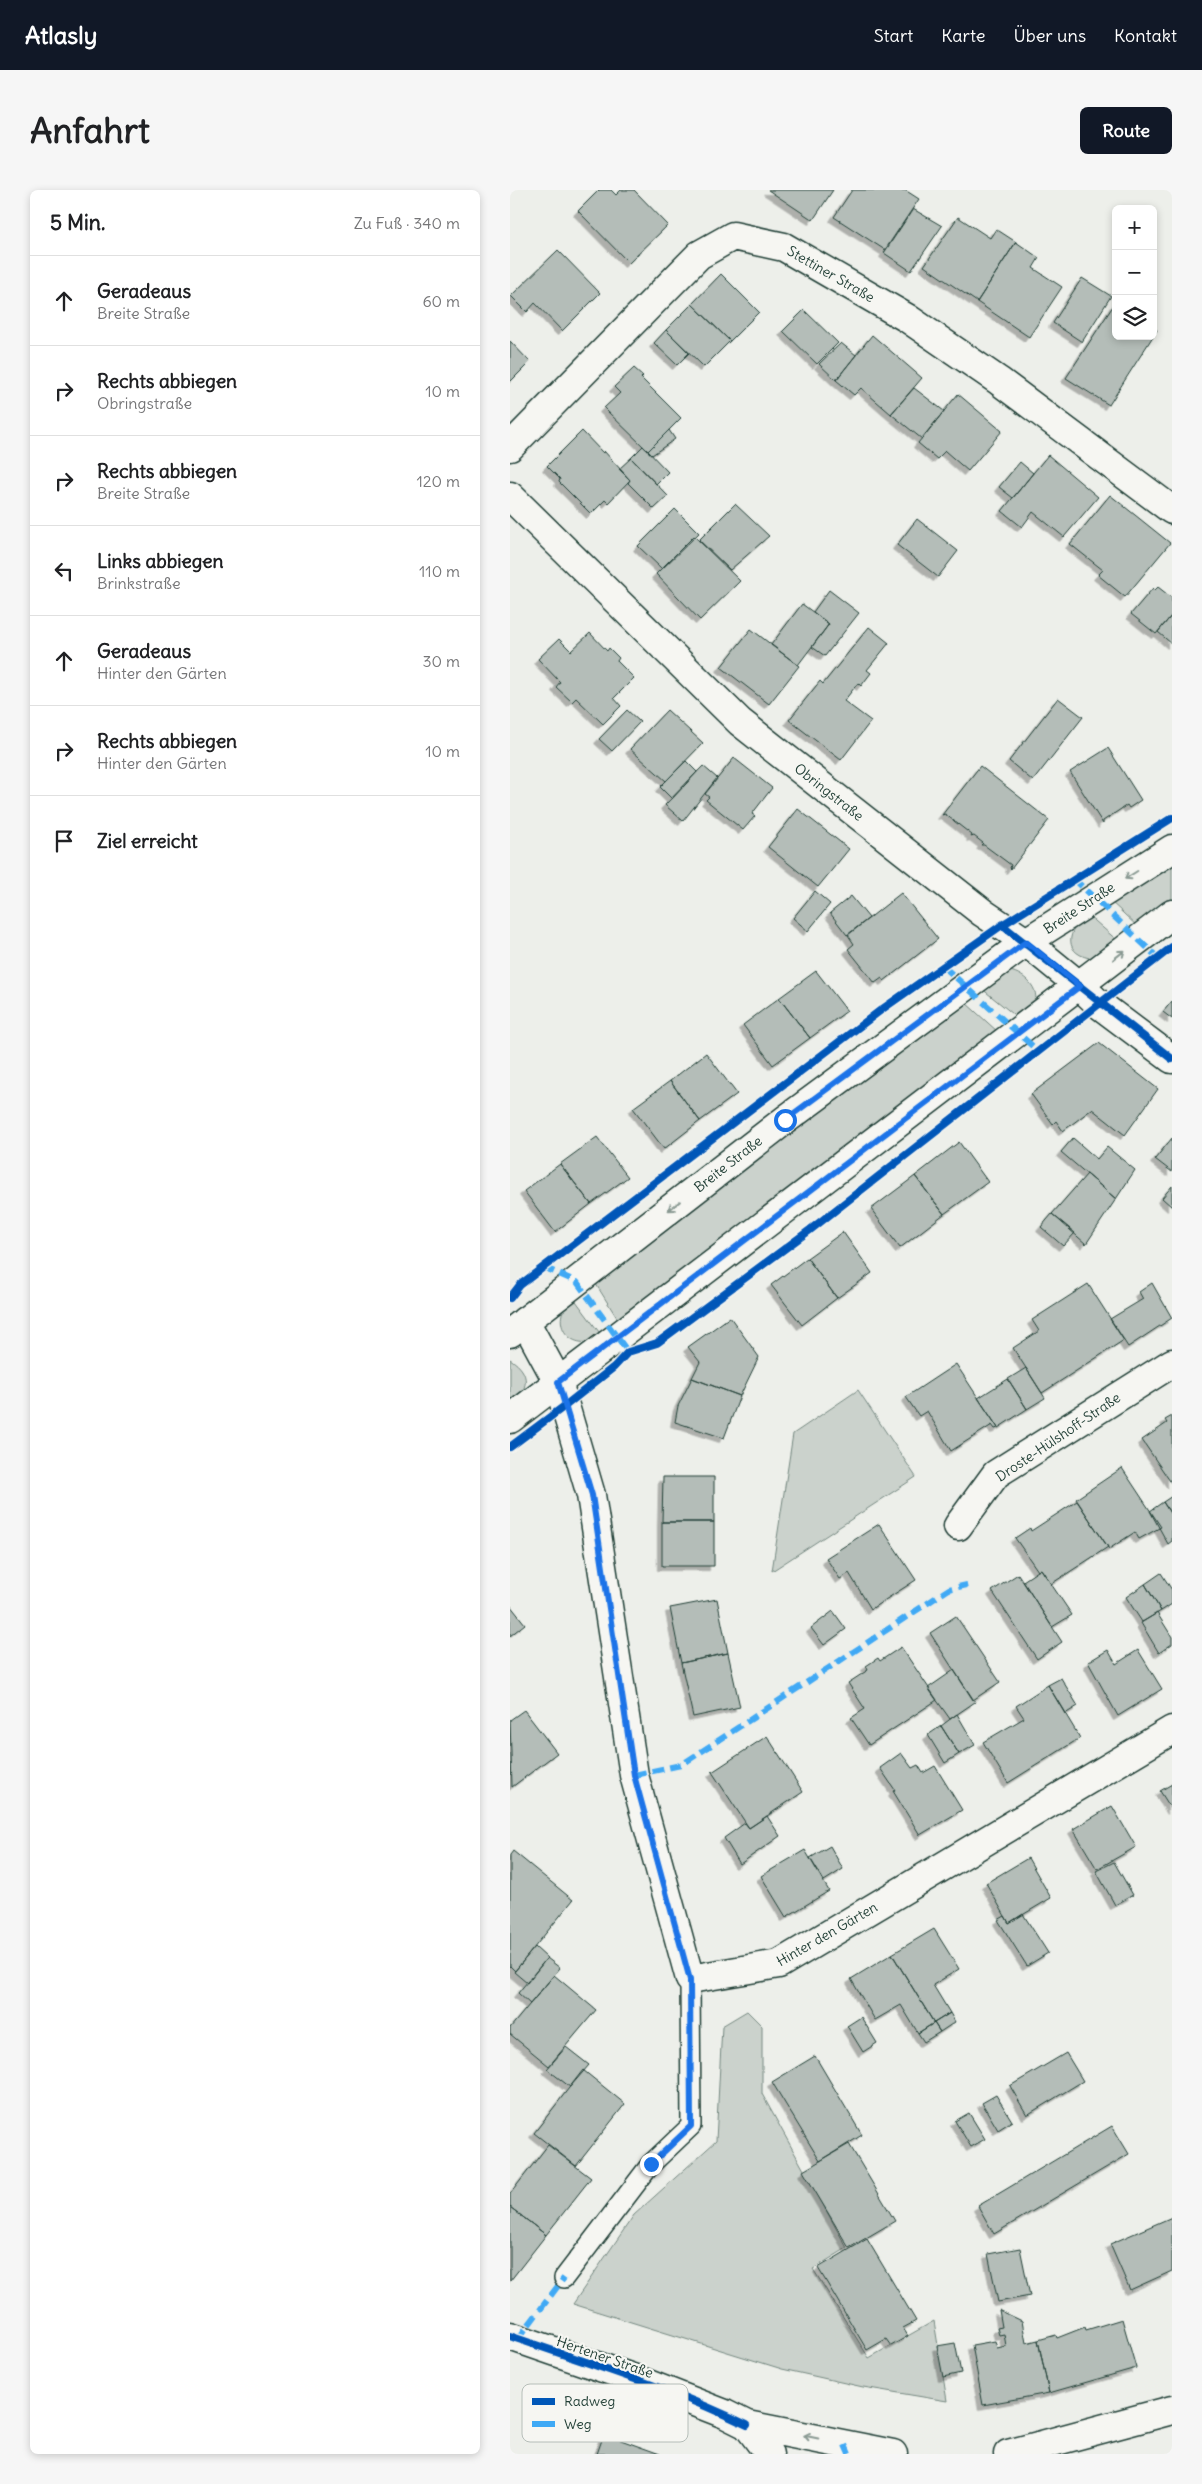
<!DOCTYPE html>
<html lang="de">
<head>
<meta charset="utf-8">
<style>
	body { margin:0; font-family:Delius,sans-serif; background:#f6f6f6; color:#202124 }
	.controls { position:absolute; right:15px; top:15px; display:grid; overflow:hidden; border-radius:8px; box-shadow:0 2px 8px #0003 }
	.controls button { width:45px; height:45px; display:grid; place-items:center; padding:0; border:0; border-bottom:1px solid #e0e0e0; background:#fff; color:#202124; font:25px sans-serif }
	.stop { position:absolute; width:15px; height:15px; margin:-11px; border:4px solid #1a73e8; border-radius:50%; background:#fff }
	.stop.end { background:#1a73e8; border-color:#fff; box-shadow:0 1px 5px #0008 }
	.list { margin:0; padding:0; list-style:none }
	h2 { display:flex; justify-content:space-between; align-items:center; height:65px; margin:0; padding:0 20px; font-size:21px }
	h2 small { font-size:16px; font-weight:400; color:#757577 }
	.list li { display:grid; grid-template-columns:32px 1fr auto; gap:15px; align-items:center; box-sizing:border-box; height:90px; padding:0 20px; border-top:1px solid #e0e0e0 }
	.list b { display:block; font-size:19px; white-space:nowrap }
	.list p { margin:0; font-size:16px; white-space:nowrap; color:#757577 }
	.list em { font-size:16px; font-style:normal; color:#757577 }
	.icon { flex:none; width:28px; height:28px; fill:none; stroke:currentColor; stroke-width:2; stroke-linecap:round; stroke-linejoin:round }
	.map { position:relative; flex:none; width:662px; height:2264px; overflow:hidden; border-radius:8px }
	header { display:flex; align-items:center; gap:30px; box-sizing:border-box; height:70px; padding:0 25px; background:#111827; color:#fff }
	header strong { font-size:24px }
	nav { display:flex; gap:28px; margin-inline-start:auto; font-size:18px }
	.intro { display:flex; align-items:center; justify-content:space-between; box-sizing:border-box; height:120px; padding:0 30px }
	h1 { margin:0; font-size:35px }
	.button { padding:12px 22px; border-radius:8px; background:#111827; color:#fff; font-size:18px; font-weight:700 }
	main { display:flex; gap:30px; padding:0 30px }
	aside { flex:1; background:#fff; border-radius:8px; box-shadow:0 2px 8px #0003 }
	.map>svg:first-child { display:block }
</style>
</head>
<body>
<header>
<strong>Atlasly</strong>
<nav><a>Start</a><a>Karte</a><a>Über uns</a><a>Kontakt</a></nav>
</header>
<div class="intro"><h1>Anfahrt</h1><a class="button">Route</a></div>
<main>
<aside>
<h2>5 Min.<small>Zu Fuß · 340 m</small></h2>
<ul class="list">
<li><svg class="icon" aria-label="ahead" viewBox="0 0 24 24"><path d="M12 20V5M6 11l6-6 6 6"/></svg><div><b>Geradeaus</b><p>Breite Straße</p></div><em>60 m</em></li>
<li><svg class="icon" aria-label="right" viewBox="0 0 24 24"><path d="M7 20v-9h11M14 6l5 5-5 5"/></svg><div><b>Rechts abbiegen</b><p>Obringstraße</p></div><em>10 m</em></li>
<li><svg class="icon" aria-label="right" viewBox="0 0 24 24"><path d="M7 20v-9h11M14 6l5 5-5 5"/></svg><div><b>Rechts abbiegen</b><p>Breite Straße</p></div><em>120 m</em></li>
<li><svg class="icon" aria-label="left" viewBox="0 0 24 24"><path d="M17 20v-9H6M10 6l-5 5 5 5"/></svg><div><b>Links abbiegen</b><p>Brinkstraße</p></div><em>110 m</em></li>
<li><svg class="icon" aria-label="ahead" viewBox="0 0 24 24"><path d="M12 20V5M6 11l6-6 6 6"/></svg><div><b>Geradeaus</b><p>Hinter den Gärten</p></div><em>30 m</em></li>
<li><svg class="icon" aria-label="right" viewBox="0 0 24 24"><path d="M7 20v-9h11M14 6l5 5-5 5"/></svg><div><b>Rechts abbiegen</b><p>Hinter den Gärten</p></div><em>10 m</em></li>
<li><svg class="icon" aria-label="arrive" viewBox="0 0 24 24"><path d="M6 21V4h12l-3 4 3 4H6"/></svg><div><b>Ziel erreicht</b></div></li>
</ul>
</aside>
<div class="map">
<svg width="662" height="2264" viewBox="0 0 662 2264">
	<defs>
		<filter id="shadow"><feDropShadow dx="-4.5" dy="4.5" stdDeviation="0" flood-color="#0004"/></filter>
	</defs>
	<rect width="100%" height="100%" fill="#edefea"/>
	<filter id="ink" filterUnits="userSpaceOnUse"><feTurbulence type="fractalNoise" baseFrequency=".02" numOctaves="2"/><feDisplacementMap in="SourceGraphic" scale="10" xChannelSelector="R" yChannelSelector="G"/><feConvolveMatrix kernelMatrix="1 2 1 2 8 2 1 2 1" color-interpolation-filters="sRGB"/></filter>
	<g filter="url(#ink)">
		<!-- green -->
		<path fill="#cbd2cc" stroke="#758880" d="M 662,672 L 662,712 L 628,737 L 599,710 Z
			M 577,724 L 609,752 L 585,769 C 552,765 556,741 577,724 Z
			M 500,781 C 515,784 535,802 521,819 C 517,822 512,825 508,828 L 471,798 L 490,783 Z
			M 455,812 L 488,842 L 109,1131 L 84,1091 Z
			M 63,1107 L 92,1146 C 62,1167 35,1131 63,1107 Z
			M 0,1169 C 22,1183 19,1200 0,1215 Z
			M 348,1200 L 406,1287 L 262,1381 L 283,1244 Z
			M 237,1821 L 252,1836 L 252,1904 L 337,2058 L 303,2079 L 359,2168 L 424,2131 L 437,2211 L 353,2197 L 272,2179 L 63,2114 L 124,2025 L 206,1951 L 212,1836 Z"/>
		<!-- building -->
		<path fill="#b4bdb8" stroke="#1f3d34" filter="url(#shadow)" d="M 89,0 L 101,0 L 106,5 L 111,0 L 124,0 L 158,35 L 119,73 L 68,21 Z
			M 258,0 L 323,0 L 303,30 Z
			M 342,0 L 395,0 L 409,9 L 375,60 L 324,27 Z
			M 403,19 L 432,36 L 401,81 L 374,63 Z
			M 448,27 L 480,48 L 486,39 L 506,52 L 467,112 L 414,76 Z
			M 506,52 L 529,68 L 523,78 L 552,97 L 519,147 L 467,112 Z
			M 48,60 L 90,103 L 52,141 L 25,113 L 17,122 L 1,106 Z
			M 211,84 L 249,122 L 220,151 L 182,114 Z
			M 572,88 L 601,106 L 572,152 L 543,133 Z
			M 605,113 L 606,146 L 643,146 L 643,138 L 647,140 L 599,215 L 556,188 Z
			M 182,114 L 220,151 L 194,177 L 156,140 Z
			M 294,120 L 328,153 L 307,174 L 273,141 Z
			M 156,140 L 179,163 L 167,175 L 144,153 Z
			M 362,145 L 412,188 L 381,224 L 351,198 L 344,205 L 326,190 Z
			M 0,151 L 20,172 L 0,192 Z
			M 331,153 L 346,165 L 326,190 L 309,174 Z
			M 124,178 L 133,186 L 131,188 L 171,228 L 138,261 L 94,218 L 110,203 L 104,197 Z
			M 404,198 L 434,221 L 412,249 L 381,224 Z
			M 448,204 L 492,241 L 458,281 L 435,261 L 427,269 L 408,253 Z
			M 159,240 L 165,249 L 142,265 L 138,261 Z
			M 72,241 L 93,263 L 94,261 L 120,290 L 98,313 L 95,310 L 81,324 L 49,292 L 50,289 L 37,276 Z
			M 133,256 L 158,282 L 146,294 L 121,268 Z
			M 538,265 L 588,307 L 554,347 L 523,322 L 512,337 L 492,321 Z
			M 121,268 L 158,306 L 144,319 L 118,293 L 120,290 L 109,279 Z
			M 510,272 L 523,283 L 503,308 L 489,297 Z
			M 600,305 L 660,353 L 615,407 L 588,385 L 593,380 L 560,354 Z
			M 225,314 L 259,346 L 220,380 L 189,350 Z
			M 165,319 L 189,343 L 152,379 L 128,356 Z
			M 407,329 L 448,361 L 428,387 L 387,355 Z
			M 184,346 L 230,391 L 190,430 L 146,384 Z
			M 648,397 L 662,408 L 662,425 L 646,444 L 621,424 L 643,398 L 645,400 Z
			M 319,400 L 349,423 L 315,466 L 302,457 L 319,434 L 303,422 Z
			M 292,414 L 319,434 L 288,475 L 261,455 Z
			M 662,425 L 662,454 L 648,442 Z
			M 359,437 L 379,453 L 357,480 L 361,483 L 351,496 L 348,493 L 334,511 L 361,531 L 331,570 L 279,530 L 310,491 L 313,494 Z
			M 241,439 L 289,476 L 259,514 L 211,477 Z
			M 80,443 L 97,461 L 99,458 L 109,468 L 107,471 L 124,488 L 104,508 L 111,516 L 93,534 L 66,508 L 62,512 L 46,497 L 50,492 L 28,469 L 49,449 L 61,461 Z
			M 548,508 L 573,527 L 523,591 L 499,571 Z
			M 117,520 L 130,532 L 102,561 L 89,549 Z
			M 157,520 L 193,553 L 156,591 L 120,559 Z
			M 598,558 L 631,610 L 619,618 L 617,615 L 593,631 L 593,634 L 560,582 Z
			M 224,568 L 262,598 L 242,624 L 245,626 L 233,640 L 196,610 L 199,607 L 195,604 Z
			M 176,571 L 187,582 L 162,609 L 150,597 Z
			M 193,576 L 207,588 L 173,631 L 155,615 Z
			M 470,576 L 539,630 L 501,679 L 500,678 L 501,675 L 474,655 L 471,655 L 473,653 L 464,646 L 461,647 L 462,645 L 435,624 L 432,625 Z
			M 288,619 L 339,659 L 308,697 L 258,657 Z
			M 305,701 L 320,714 L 298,741 L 283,728 Z
			M 391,703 L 428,749 L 374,791 L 372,788 L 365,793 L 338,759 L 344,754 L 338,745 Z
			M 341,706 L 359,728 L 337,745 L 320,723 Z
			M 306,781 L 337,821 L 300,848 L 269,808 Z
			M 269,808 L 300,848 L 263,875 L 233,835 Z
			M 662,811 L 662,829 L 653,822 Z
			M 589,853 L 648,899 L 615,945 L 582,919 L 553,941 L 546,931 L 543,934 L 521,904 Z
			M 196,863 L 227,904 L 190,931 L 160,891 Z
			M 160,891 L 190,931 L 154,959 L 123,918 Z
			M 87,947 L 118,987 L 81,1014 L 50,974 Z
			M 563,948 L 587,969 L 597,957 L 625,980 L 606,1009 L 551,962 Z
			M 662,948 L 662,982 L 645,969 Z
			M 449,952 L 478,992 L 434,1024 L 405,986 Z
			M 50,974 L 81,1014 L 45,1042 L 14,1001 Z
			M 577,984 L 606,1009 L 576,1054 L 542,1024 Z
			M 405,986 L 434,1024 L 390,1058 L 361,1019 Z
			M 662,996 L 662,1017 L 652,1008 Z
			M 542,1024 L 565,1043 L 553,1056 L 531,1037 Z
			M 333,1042 L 362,1083 L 327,1108 L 297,1068 Z
			M 297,1068 L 327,1108 L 292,1135 L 261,1095 Z
			M 642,1093 L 662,1128 L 618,1157 L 600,1129 L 633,1109 L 629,1102 Z
			M 578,1094 L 614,1150 L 532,1203 L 503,1158 L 529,1141 L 522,1130 Z
			M 220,1127 L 249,1167 L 230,1206 L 182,1188 L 190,1172 L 178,1157 Z
			M 446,1174 L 488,1238 L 485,1239 L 482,1235 L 441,1261 L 417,1221 L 409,1226 L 396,1207 Z
			M 516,1178 L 535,1208 L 517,1219 L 498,1189 Z
			M 182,1188 L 230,1206 L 214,1248 L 165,1232 L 168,1216 Z
			M 498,1189 L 517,1219 L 488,1238 L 468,1208 Z
			M 662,1226 L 662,1294 L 632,1250 L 657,1233 L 655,1230 Z
			M 612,1278 L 651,1337 L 629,1349 L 625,1342 L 599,1359 L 566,1309 Z
			M 153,1287 L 204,1287 L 204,1332 L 152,1332 Z
			M 662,1306 L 662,1326 L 653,1312 Z
			M 567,1311 L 598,1357 L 541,1394 L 531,1379 L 528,1381 L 505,1348 L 520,1338 L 521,1341 Z
			M 653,1312 L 662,1326 L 662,1351 L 658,1354 L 640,1321 Z
			M 152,1332 L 204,1332 L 204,1376 L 152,1376 Z
			M 369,1334 L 406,1390 L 361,1419 L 339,1383 L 330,1389 L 316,1368 Z
			M 531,1379 L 562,1425 L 542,1437 L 513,1391 Z
			M 651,1383 L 662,1400 L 662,1414 L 651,1421 L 635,1394 Z
			M 508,1384 L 552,1452 L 527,1469 L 482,1401 Z
			M 635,1394 L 651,1421 L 632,1432 L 616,1407 Z
			M 207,1409 L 218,1463 L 171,1473 L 160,1418 Z
			M 0,1415 L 15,1434 L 0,1446 Z
			M 323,1421 L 336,1439 L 314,1455 L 301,1438 Z
			M 647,1423 L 662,1447 L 662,1454 L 649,1463 L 631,1433 Z
			M 446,1426 L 490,1492 L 463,1510 L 420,1443 Z
			M 391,1457 L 427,1510 L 359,1555 L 341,1528 L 355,1519 L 338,1493 L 358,1480 L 356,1476 L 368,1468 L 370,1471 Z
			M 598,1460 L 606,1474 L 628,1460 L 652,1499 L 608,1526 L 578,1472 Z
			M 218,1463 L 230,1517 L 183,1527 L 171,1473 Z
			M 444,1480 L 465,1512 L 440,1529 L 418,1498 Z
			M 551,1488 L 568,1516 L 555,1524 L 538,1495 Z
			M 538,1495 L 570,1548 L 498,1593 L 473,1552 L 514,1528 L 506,1516 Z
			M 14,1520 L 47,1563 L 2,1597 L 0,1530 Z
			M 447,1524 L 465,1555 L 449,1564 L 431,1536 Z
			M 431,1536 L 449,1564 L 435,1573 L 418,1545 Z
			M 257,1546 L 293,1602 L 239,1638 L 202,1582 Z
			M 391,1563 L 402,1578 L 408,1575 L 413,1583 L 425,1576 L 452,1620 L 410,1645 L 383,1601 L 385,1600 L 370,1578 Z
			M 662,1594 L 662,1620 L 650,1601 Z
			M 602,1616 L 626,1657 L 587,1679 L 563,1639 Z
			M 257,1626 L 270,1646 L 230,1674 L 214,1648 L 235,1633 L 239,1638 Z
			M 320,1656 L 333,1679 L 314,1691 L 300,1668 Z
			M 295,1660 L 319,1701 L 276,1727 L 251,1686 Z
			M 3,1661 L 63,1710 L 5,1781 L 0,1776 L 0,1665 Z
			M 518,1668 L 541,1708 L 499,1733 L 476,1693 Z
			M 604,1672 L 623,1705 L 605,1715 L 586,1681 Z
			M 513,1724 L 538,1763 L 517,1776 L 488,1730 L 495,1726 L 499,1733 Z
			M 424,1739 L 449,1779 L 423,1795 L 440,1823 L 424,1833 L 382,1764 Z
			M 25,1757 L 37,1768 L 17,1793 L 4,1782 Z
			M 382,1764 L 424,1833 L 408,1843 L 391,1815 L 365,1830 L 341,1789 Z
			M 37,1768 L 50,1778 L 20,1814 L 8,1803 Z
			M 44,1785 L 86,1820 L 39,1876 L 0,1844 L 0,1838 Z
			M 440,1823 L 445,1832 L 430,1842 L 424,1833 Z
			M 351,1827 L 367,1853 L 353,1862 L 337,1836 Z
			M 424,1833 L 430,1842 L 414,1852 L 408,1843 Z
			M 56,1857 L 79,1875 L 60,1897 L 37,1879 Z
			M 556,1863 L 573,1891 L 517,1925 L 500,1896 Z
			M 305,1866 L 352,1945 L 310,1971 L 262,1892 Z
			M 73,1880 L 115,1914 L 66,1976 L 24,1943 Z
			M 486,1905 L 502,1931 L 488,1940 L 472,1913 Z
			M 459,1923 L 475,1949 L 461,1957 L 445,1931 Z
			M 602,1936 L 619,1964 L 484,2044 L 468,2016 Z
			M 339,1954 L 385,2031 L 339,2058 L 293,1981 Z
			M 38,1955 L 81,1988 L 36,2045 L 0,2017 L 0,2004 Z
			M 0,2017 L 36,2045 L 0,2091 Z
			M 662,2027 L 662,2081 L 620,2100 L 600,2054 Z
			M 357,2049 L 406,2131 L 393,2138 L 398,2146 L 381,2156 L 376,2149 L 357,2160 L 308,2078 Z
			M 510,2058 L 520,2106 L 488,2112 L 478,2064 Z
			M 489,2120 L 512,2131 L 516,2153 L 528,2150 L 539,2203 L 473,2215 L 462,2155 L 485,2151 L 487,2158 L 496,2156 L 494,2144 L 489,2145 L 487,2138 L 492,2137 Z
			M 612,2129 L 626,2178 L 539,2203 L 528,2150 L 546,2145 L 547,2148 L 575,2137 L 576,2140 Z
			M 445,2153 L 451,2183 L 433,2187 L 427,2156 Z
			M 94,2244 L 150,2264 L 87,2264 Z"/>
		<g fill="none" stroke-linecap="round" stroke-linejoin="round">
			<!-- service casing -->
			<g stroke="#1f3d34" stroke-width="22">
				<path id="service" d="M 54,2088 L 141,1974 L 181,1936 L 180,1789"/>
			</g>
			<!-- minor casing -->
			<g stroke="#1f3d34" stroke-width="31">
				<path id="minor" d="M 0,257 L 189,65 L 223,46 L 274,57 L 397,128 L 489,191 L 662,320
					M 0,306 L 230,532 L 473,723 L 516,752 L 570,796 L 590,815 L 662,869
					M 15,1131 L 48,1192 L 81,1305 L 124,1585 L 180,1789 L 269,1774 L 662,1540
					M 448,1336 L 486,1284 L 662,1173"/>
			</g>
			<!-- tertiary casing -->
			<g stroke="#1f3d34" stroke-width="31">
				<path id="tertiary" d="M 0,1143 L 275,930 L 516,752 L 662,659
					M 0,1229 L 662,724"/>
			</g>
			<!-- secondary casing -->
			<g stroke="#1f3d34" stroke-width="31">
				<path id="secondary" d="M 0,2146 L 125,2189 L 215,2224 L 237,2235 L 383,2264
					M 237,2235 L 259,2264"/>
			</g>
			<!-- primary casing -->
			<g stroke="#1f3d34" stroke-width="31">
				<path id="primary" d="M 498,2264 L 662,2220"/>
			</g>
			<!-- service -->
			<use href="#service" stroke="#f6f6f2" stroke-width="19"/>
			<!-- minor -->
			<use href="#minor" stroke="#f6f6f2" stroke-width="28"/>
			<!-- tertiary -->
			<use href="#tertiary" stroke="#f6f6f2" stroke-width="28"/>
			<!-- secondary -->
			<use href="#secondary" stroke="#f6f6f2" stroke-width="28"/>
			<!-- primary -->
			<use href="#primary" stroke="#f6f6f2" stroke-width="28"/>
			<!-- quiet -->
			<path stroke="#3fa9f5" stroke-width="6" stroke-dasharray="12 6" stroke-linecap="butt" d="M 563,688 L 647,767
				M 433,776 L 529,862
				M 33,1077 L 67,1092 L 118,1162
				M 124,1585 L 171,1575 L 439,1399 L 457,1395
				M 8,2149 L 54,2088
				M 335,2255 L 339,2264"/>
			<!-- cycleway casing -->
			<g stroke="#f6f6f2" stroke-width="11">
				<path id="cycleway" d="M 492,735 L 662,869
					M 0,1108 L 10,1095 L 371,820 L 492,735 L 662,628
					M 0,1257 L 56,1215 L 104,1177 L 118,1162 L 147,1153 L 300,1040 L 662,757
					M 0,2146 C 79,2174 162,2198 237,2235"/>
			</g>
			<!-- cycleway -->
			<use href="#cycleway" stroke="#0057b8" stroke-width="8"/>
		</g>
		<!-- one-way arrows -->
		<defs><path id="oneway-shaft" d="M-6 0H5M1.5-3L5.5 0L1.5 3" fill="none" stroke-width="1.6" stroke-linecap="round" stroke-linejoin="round" transform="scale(1.25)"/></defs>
		<g stroke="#8a9a93">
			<use href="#oneway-shaft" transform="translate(621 685) rotate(148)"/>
			<use href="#oneway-shaft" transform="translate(609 765) rotate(-38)"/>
			<use href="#oneway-shaft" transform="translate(164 1016) rotate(142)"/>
			<use href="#oneway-shaft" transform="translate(301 2247) rotate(-168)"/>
		</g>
	</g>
	<g fill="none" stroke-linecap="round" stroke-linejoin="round" filter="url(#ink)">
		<!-- route -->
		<path stroke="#1a73e8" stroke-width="6" d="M 141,1974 L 181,1936 L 180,1790 L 124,1585 L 82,1305 L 48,1192 L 570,796 L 516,752 L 275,930"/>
	</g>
	<g text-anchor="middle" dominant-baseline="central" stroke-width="4.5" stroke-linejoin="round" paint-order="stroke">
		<!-- street labels -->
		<g font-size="14" fill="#1f3d34" stroke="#f6f6f2">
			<text transform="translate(321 84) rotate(30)">Stettiner Straße</text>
			<text transform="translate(319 602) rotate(38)">Obringstraße</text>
			<text transform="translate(569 718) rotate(-33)">Breite Straße</text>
			<text transform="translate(218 974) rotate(-38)">Breite Straße</text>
			<text transform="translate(548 1247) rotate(-34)">Droste-Hülshoff-Straße</text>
			<text transform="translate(317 1744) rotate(-30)">Hinter den Gärten</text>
			<text transform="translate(95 2167) rotate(19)">Hertener Straße</text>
		</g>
	</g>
	<!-- legend -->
	<rect x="12" y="2194" width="166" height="58" rx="8" fill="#f6f6f2" stroke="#b6beb9" stroke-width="1"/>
	<rect x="22" y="2208" width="23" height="7" fill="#0057b8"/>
	<rect x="22" y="2231" width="23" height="6" fill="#3fa9f5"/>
	<g font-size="14" fill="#1f3d34">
		<text x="54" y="2216">Radweg</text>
		<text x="54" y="2239">Weg</text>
	</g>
</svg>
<div class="controls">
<button>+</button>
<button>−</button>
<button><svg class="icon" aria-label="layers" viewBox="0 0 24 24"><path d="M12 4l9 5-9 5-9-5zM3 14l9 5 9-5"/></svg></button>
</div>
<div class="stop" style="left:275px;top:930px"></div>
<div class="stop end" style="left:141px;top:1974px"></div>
</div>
</main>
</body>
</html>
